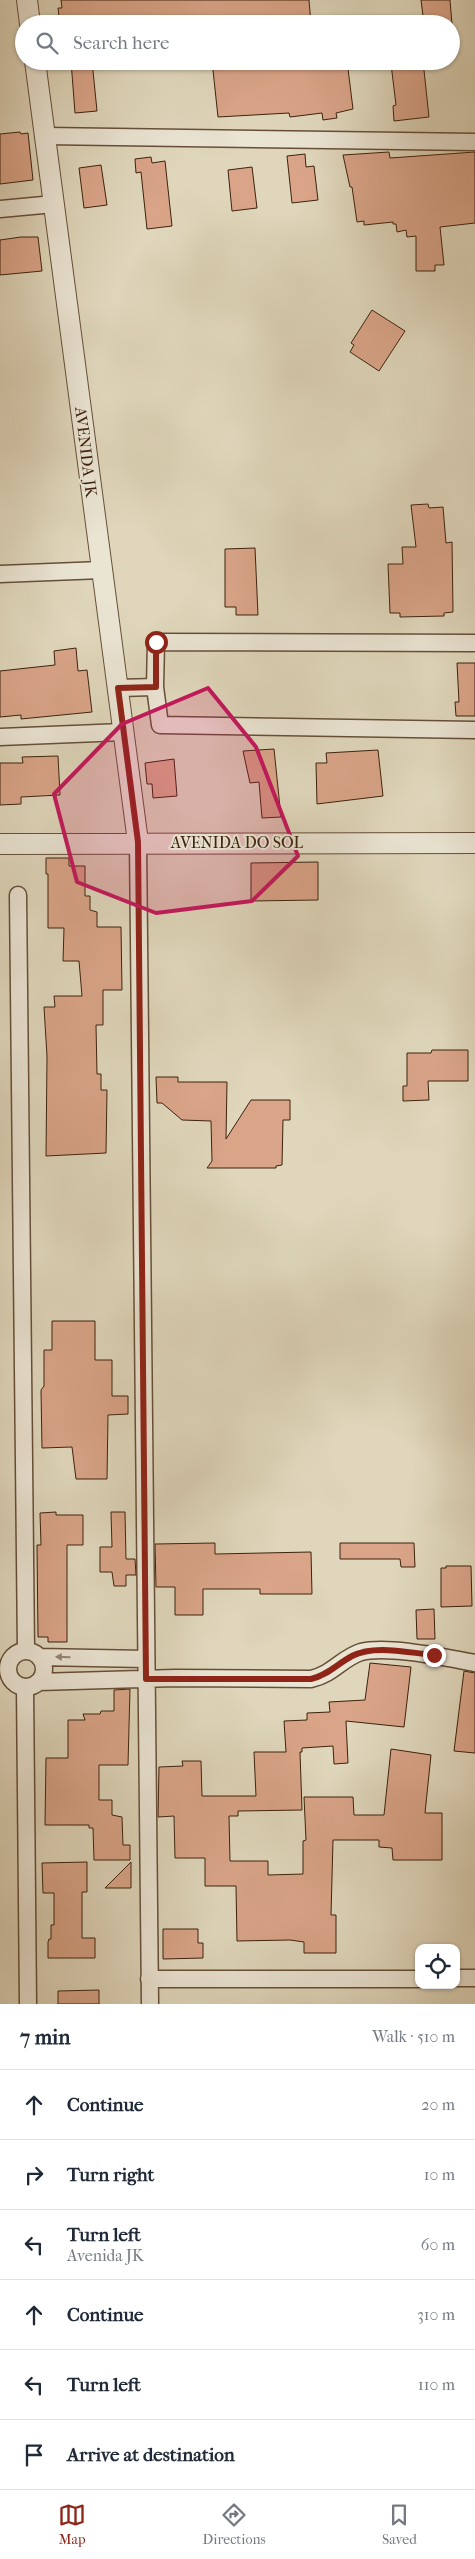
<!DOCTYPE html>
<html lang="en">
<head>
<meta charset="utf-8">
<style>
	body { margin:0; font-family:"IM FELL French Canon",serif; background:#f6f6f7; color:#1f2937 }
	.controls { position:absolute; right:15px; bottom:15px; display:grid; overflow:hidden; border-radius:10px; box-shadow:0 1px 4px #0004 }
	.controls button { width:45px; height:45px; display:grid; place-items:center; padding:0; border:0; border-bottom:1px solid #e0e1e3; background:#fff; color:#1f2937; font:25px sans-serif }
	.stop { position:absolute; width:15px; height:15px; margin:-11px; border:4px solid #8f2418; border-radius:50%; background:#fff }
	.stop.end { background:#8f2418; border-color:#fff; box-shadow:0 1px 5px #0008 }
	.list { margin:0; padding:0; list-style:none }
	h2 { display:flex; justify-content:space-between; align-items:center; height:65px; margin:0; padding:0 20px; font-size:21px }
	h2 small { font-size:16px; font-weight:400; color:#747a83 }
	.list li { display:grid; grid-template-columns:32px 1fr auto; gap:15px; align-items:center; box-sizing:border-box; height:70px; padding:0 20px; border-top:1px solid #e0e1e3 }
	.list b { display:block; font-size:19px; white-space:nowrap }
	.list p { margin:0; font-size:16px; white-space:nowrap; color:#747a83 }
	.list em { font-size:16px; font-style:normal; color:#747a83 }
	.icon { flex:none; width:28px; height:28px; fill:none; stroke:currentColor; stroke-width:2; stroke-linecap:round; stroke-linejoin:round }
	.map { position:relative; flex:none; width:475px; height:2004px; overflow:hidden }
	.search { position:absolute; background:#fff; box-shadow:0 1px 4px #0004; left:15px; right:15px; top:15px; height:55px; display:flex; align-items:center; gap:12px; box-sizing:border-box; padding:0 18px; border-radius:28px; color:#747a83; font-size:19px }
	.sheet { height:485px; background:#fff }
	nav { display:flex; justify-content:space-around; align-items:center; box-sizing:border-box; height:70px; border-top:1px solid #e0e1e3; background:#fff; font-size:14px; color:#747a83 }
	nav a { display:grid; justify-items:center; gap:2px }
	nav .on { color:#8f2418 }
	.map>svg:first-child { display:block }
</style>
</head>
<body>
<div class="map">
<svg width="475" height="2004" viewBox="0 0 475 2004">
	<rect width="100%" height="100%" fill="#dfd6bb"/>
	<filter id="stains"><feTurbulence type="fractalNoise" baseFrequency=".004" numOctaves="4"/><feColorMatrix values="0 0 0 0 .2 0 0 0 0 .09 0 0 0 0 .02 0 0 0 .5 -.17"/></filter>
	<radialGradient id="worn" r=".72"><stop offset=".6" stop-color="#630" stop-opacity="0"/><stop offset="1" stop-color="#630" stop-opacity=".3"/></radialGradient>
	<!-- building -->
	<path fill="#d9a488" stroke="#3d220d" d="M 61,0 L 309,0 L 311,24 L 279,24 L 279,21 L 255,24 L 168,24 L 168,21 L 136,24 L 60,24 L 58,8 L 62,8 Z
		M 421,0 L 450,0 L 452,24 L 424,24 Z
		M 71,61 L 92,61 L 97,111 L 75,113 Z
		M 212,61 L 240,62 L 240,65 L 272,61 L 347,61 L 353,109 L 336,113 L 337,118 L 323,120 L 322,113 L 290,117 L 289,113 L 218,117 Z
		M 423,61 L 429,117 L 394,121 L 393,106 L 396,105 L 391,64 Z
		M 20,132 L 21,134 L 28,133 L 33,180 L 0,184 L 0,134 Z
		M 389,152 L 390,158 L 475,152 L 475,223 L 440,227 L 444,265 L 435,265 L 435,271 L 416,271 L 416,236 L 407,237 L 406,230 L 397,232 L 396,224 L 393,224 L 393,222 L 364,225 L 364,221 L 357,222 L 352,187 L 350,187 L 343,155 Z
		M 305,154 L 306,167 L 314,166 L 318,200 L 292,203 L 287,156 Z
		M 151,157 L 152,163 L 165,161 L 172,226 L 147,229 L 141,172 L 136,173 L 135,159 Z
		M 101,165 L 107,205 L 84,208 L 79,168 Z
		M 252,167 L 257,208 L 232,211 L 228,170 Z
		M 21,237 L 38,237 L 42,271 L 0,275 L 0,240 Z
		M 372,310 L 405,331 L 379,371 L 350,352 L 354,345 L 351,343 Z
		M 428,504 L 429,508 L 443,507 L 446,543 L 452,542 L 453,612 L 444,613 L 444,616 L 400,617 L 400,613 L 390,613 L 388,564 L 403,564 L 402,547 L 416,547 L 411,505 Z
		M 255,548 L 258,615 L 236,615 L 236,607 L 225,607 L 225,549 Z
		M 76,648 L 78,671 L 87,670 L 92,712 L 21,719 L 21,715 L 0,717 L 0,671 L 55,665 L 54,651 Z
		M 457,663 L 475,663 L 475,716 L 456,716 L 455,702 L 459,702 Z
		M 274,749 L 281,817 L 262,818 L 259,782 L 250,783 L 243,751 Z
		M 378,750 L 383,796 L 317,804 L 316,763 L 327,763 L 326,753 Z
		M 58,756 L 60,795 L 21,797 L 21,804 L 0,805 L 0,763 L 23,763 L 22,757 Z
		M 174,759 L 177,796 L 153,798 L 152,784 L 147,784 L 145,763 Z
		M 46,858 L 69,858 L 69,866 L 85,866 L 85,896 L 90,896 L 90,910 L 97,912 L 97,927 L 121,927 L 122,990 L 103,990 L 103,1025 L 96,1025 L 97,1074 L 101,1074 L 101,1090 L 107,1090 L 106,1153 L 46,1156 L 47,1056 L 44,1007 L 55,1007 L 54,996 L 82,996 L 79,961 L 63,961 L 64,928 L 48,928 L 48,874 L 46,874 Z
		M 318,862 L 318,900 L 251,901 L 251,863 Z
		M 432,1050 L 468,1050 L 468,1081 L 428,1081 L 429,1100 L 403,1101 L 403,1086 L 407,1086 L 407,1053 L 431,1053 Z
		M 156,1077 L 178,1077 L 178,1082 L 227,1082 L 226,1139 L 251,1100 L 290,1100 L 290,1120 L 283,1120 L 282,1165 L 276,1166 L 276,1168 L 207,1168 L 212,1161 L 211,1121 L 182,1120 L 162,1103 L 157,1103 Z
		M 52,1321 L 95,1321 L 95,1360 L 112,1360 L 112,1396 L 128,1396 L 128,1414 L 108,1415 L 107,1479 L 76,1479 L 72,1447 L 42,1448 L 41,1390 L 44,1386 L 44,1350 L 52,1350 Z
		M 56,1512 L 56,1515 L 83,1515 L 83,1545 L 67,1545 L 67,1642 L 48,1642 L 48,1637 L 38,1637 L 37,1545 L 41,1545 L 40,1513 Z
		M 111,1512 L 125,1512 L 126,1559 L 135,1559 L 136,1575 L 126,1575 L 126,1586 L 114,1586 L 112,1572 L 100,1572 L 100,1547 L 112,1547 Z
		M 215,1543 L 215,1554 L 311,1552 L 312,1594 L 260,1594 L 260,1589 L 203,1589 L 203,1615 L 175,1615 L 175,1587 L 156,1587 L 155,1544 Z
		M 340,1543 L 414,1543 L 415,1567 L 401,1567 L 400,1559 L 340,1559 Z
		M 446,1566 L 471,1566 L 472,1606 L 441,1607 L 441,1568 L 446,1568 Z
		M 434,1609 L 435,1639 L 417,1639 L 416,1610 Z
		M 370,1663 L 411,1667 L 404,1727 L 346,1721 L 348,1763 L 334,1764 L 333,1746 L 302,1748 L 302,1752 L 300,1752 L 302,1810 L 238,1811 L 238,1816 L 229,1816 L 230,1861 L 268,1861 L 268,1875 L 303,1874 L 303,1841 L 306,1840 L 304,1797 L 353,1797 L 354,1815 L 384,1815 L 391,1749 L 431,1755 L 425,1813 L 442,1813 L 442,1860 L 393,1860 L 392,1848 L 379,1847 L 379,1840 L 333,1840 L 331,1915 L 336,1915 L 336,1953 L 304,1953 L 304,1942 L 290,1940 L 237,1941 L 236,1886 L 205,1886 L 205,1858 L 175,1858 L 174,1816 L 158,1817 L 159,1767 L 183,1766 L 182,1761 L 201,1761 L 202,1796 L 256,1796 L 254,1752 L 286,1752 L 284,1721 L 307,1720 L 307,1713 L 330,1712 L 329,1702 L 365,1700 Z
		M 464,1671 L 475,1673 L 475,1753 L 454,1751 Z
		M 130,1689 L 128,1765 L 99,1765 L 99,1800 L 112,1800 L 112,1815 L 122,1817 L 123,1845 L 130,1845 L 130,1860 L 94,1860 L 93,1828 L 89,1828 L 89,1825 L 45,1825 L 46,1758 L 68,1758 L 68,1720 L 85,1720 L 83,1714 L 100,1714 L 101,1711 L 114,1711 L 114,1690 Z
		M 87,1862 L 87,1892 L 82,1892 L 82,1938 L 95,1938 L 95,1958 L 48,1958 L 48,1942 L 49,1939 L 51,1939 L 51,1925 L 54,1925 L 54,1893 L 43,1893 L 42,1863 Z
		M 131,1862 L 131,1888 L 105,1888 Z
		M 163,1929 L 198,1929 L 198,1943 L 203,1943 L 203,1958 L 163,1959 Z
		M 99,1990 L 99,2004 L 58,2004 L 58,1991 Z"/>
	<g fill="none" stroke-linecap="round" stroke-linejoin="round">
		<!-- minor casing -->
		<g stroke="#664f38" stroke-width="19">
			<path id="minor" d="M 45,136 L 475,142
				M 0,209 L 54,204
				M 0,574 L 102,570
				M 475,643 L 156,642 L 155,687 L 160,725 L 475,730
				M 118,688 L 155,687
				M 0,737 L 123,732
				M 138,842 L 150,2004
				M 18,895 L 26,1651
				M8 1669a18 18 0 1 1 36 0a18 18 0 1 1-36 0Z
				M 39,1657 L 146,1659
				M 38,1682 L 175,1678 L 311,1679 C 333,1674 342,1658 361,1652 C 388,1645 447,1658 475,1663
				M 25,1687 L 28,2004
				M 456,1978 L 475,1978
				M 149,1979 L 419,1979"/>
		</g>
		<!-- tertiary casing -->
		<g stroke="#664f38" stroke-width="22">
			<path id="tertiary" d="M 27,0 L 30,24
				M 35,61 L 138,842
				M 0,844 L 475,843"/>
		</g>
		<!-- minor -->
		<use href="#minor" stroke="#eae4d3" stroke-width="16"/>
		<!-- tertiary -->
		<use href="#tertiary" stroke="#eae4d3" stroke-width="20"/>
	</g>
	<!-- one-way arrows -->
	<defs><path id="oneway-solid" d="M-6-.8H1V-3.2L6.5 0L1 3.2V.8H-6Z" transform="scale(1.25)"/></defs>
	<use fill="#948370" href="#oneway-solid" transform="translate(63 1657) rotate(-179)"/>
	<g fill="none" stroke-linecap="round" stroke-linejoin="round">
		<!-- route -->
		<path stroke="#8f2418" stroke-width="6" d="M 156,642 L 156,687 L 118,688 L 138,842 L 146,1679 L 311,1679 C 328,1675 337,1664 352,1656 C 375,1644 409,1653 434,1655"/>
	</g>
	<!-- marked area -->
	<path fill="#c2185b" fill-opacity="0.2" stroke="#c2185b" stroke-width="4" stroke-linejoin="round" d="M 208,688 L 256,747 L 298,856 L 252,901 L 156,913 L 77,882 L 54,794 L 122,724 Z"/>
	<g text-anchor="middle" dominant-baseline="central" stroke-width="4" stroke-linejoin="round" paint-order="stroke">
		<!-- street labels -->
		<g font-size="16" fill="#3d220d" stroke="#eae4d3">
			<text transform="translate(86 452) rotate(83)">AVENIDA JK</text>
			<text x="237" y="842">AVENIDA DO SOL</text>
		</g>
	</g>
	<rect width="100%" height="100%" filter="url(#stains)"/>
	<rect width="100%" height="100%" fill="url(#worn)"/>
</svg>
<div class="controls">
<button><svg class="icon" aria-label="locate" viewBox="0 0 24 24"><circle cx="12" cy="12" r="6"/><path d="M12 2v4M12 18v4M2 12h4M18 12h4"/></svg></button>
</div>
<div class="stop" style="left:156px;top:642px"></div>
<div class="stop end" style="left:434px;top:1655px"></div>
<div class="search"><svg class="icon" aria-label="search" viewBox="0 0 24 24"><circle cx="10" cy="10" r="6"/><path d="M15 15l6 6"/></svg>Search here</div>
</div>
<section class="sheet">
<h2>7 min<small>Walk · 510 m</small></h2>
<ul class="list">
<li><svg class="icon" aria-label="ahead" viewBox="0 0 24 24"><path d="M12 20V5M6 11l6-6 6 6"/></svg><div><b>Continue</b></div><em>20 m</em></li>
<li><svg class="icon" aria-label="right" viewBox="0 0 24 24"><path d="M7 20v-9h11M14 6l5 5-5 5"/></svg><div><b>Turn right</b></div><em>10 m</em></li>
<li><svg class="icon" aria-label="left" viewBox="0 0 24 24"><path d="M17 20v-9H6M10 6l-5 5 5 5"/></svg><div><b>Turn left</b><p>Avenida JK</p></div><em>60 m</em></li>
<li><svg class="icon" aria-label="ahead" viewBox="0 0 24 24"><path d="M12 20V5M6 11l6-6 6 6"/></svg><div><b>Continue</b></div><em>310 m</em></li>
<li><svg class="icon" aria-label="left" viewBox="0 0 24 24"><path d="M17 20v-9H6M10 6l-5 5 5 5"/></svg><div><b>Turn left</b></div><em>110 m</em></li>
<li><svg class="icon" aria-label="arrive" viewBox="0 0 24 24"><path d="M6 21V4h12l-3 4 3 4H6"/></svg><div><b>Arrive at destination</b></div></li>
</ul>
</section>
<nav>
<a class="on"><svg class="icon" aria-label="map" viewBox="0 0 24 24"><path d="M3 6l6-2 6 2 6-2v14l-6 2-6-2-6 2zM9 4v14M15 6v14"/></svg>Map</a>
<a><svg class="icon" aria-label="directions" viewBox="0 0 24 24"><path d="M12 3l9 9-9 9-9-9zM9 14v-3h6M13 9l2 2-2 2"/></svg>Directions</a>
<a><svg class="icon" aria-label="saved" viewBox="0 0 24 24"><path d="M7 4h10v16l-5-4-5 4z"/></svg>Saved</a>
</nav>
</body>
</html>
